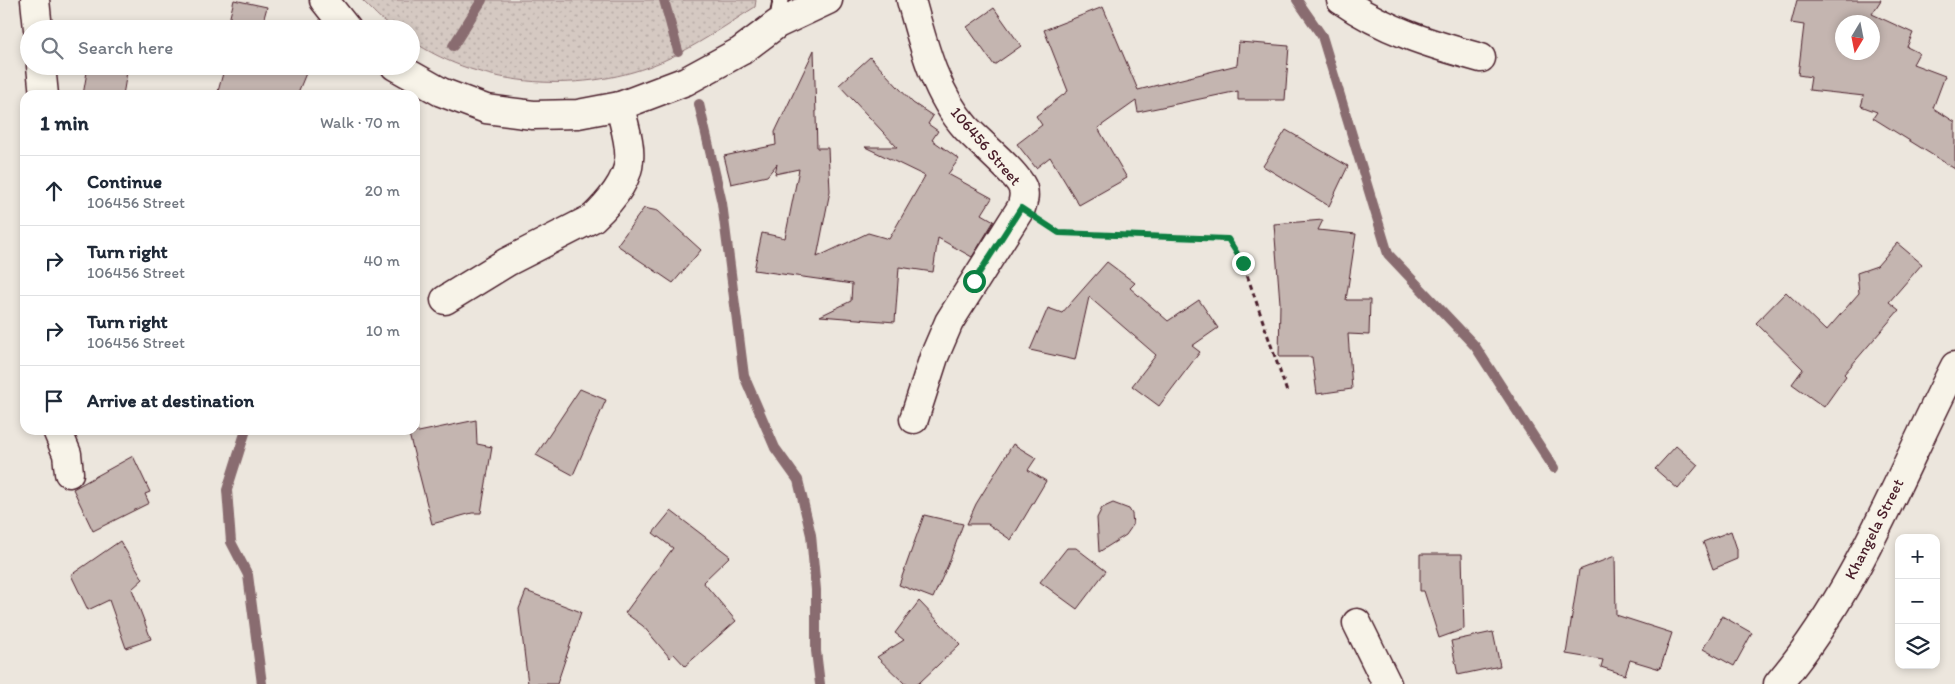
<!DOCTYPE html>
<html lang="en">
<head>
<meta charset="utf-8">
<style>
	body { margin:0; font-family:Itim,sans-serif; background:#f2f2f3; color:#1f2937 }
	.controls { position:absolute; right:15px; bottom:15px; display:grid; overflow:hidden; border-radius:10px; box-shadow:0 2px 8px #0003 }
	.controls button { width:45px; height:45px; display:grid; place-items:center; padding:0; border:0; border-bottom:1px solid #e0e1e3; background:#fff; color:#1f2937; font:25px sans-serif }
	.compass { position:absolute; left:1835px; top:15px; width:45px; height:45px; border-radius:50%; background:#fff; box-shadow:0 2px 8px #0003; rotate:190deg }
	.stop { position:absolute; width:15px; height:15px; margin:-11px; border:4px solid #0b8043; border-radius:50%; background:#fff }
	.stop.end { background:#0b8043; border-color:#fff; box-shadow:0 1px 5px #0008 }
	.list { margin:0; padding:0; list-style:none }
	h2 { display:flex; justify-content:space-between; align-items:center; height:65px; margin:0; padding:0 20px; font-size:21px }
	h2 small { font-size:16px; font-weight:400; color:#747a83 }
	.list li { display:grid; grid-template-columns:32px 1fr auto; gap:15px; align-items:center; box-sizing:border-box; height:70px; padding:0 20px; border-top:1px solid #e0e1e3 }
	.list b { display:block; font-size:19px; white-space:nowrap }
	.list p { margin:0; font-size:16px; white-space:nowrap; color:#747a83 }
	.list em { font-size:16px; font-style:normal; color:#747a83 }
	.icon { flex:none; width:28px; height:28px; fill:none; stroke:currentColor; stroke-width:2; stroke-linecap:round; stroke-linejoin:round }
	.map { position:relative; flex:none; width:1955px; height:684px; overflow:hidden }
	.search { position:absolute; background:#fff; box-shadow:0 2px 8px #0003; left:20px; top:20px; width:400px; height:55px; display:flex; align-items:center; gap:12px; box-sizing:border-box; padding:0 18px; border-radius:28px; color:#747a83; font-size:19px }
	.panel { position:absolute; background:#fff; box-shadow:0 2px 8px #0003; left:20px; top:90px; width:400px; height:345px; border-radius:15px }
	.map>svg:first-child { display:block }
</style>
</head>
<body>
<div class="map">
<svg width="1955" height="684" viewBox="0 0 1955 684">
	<defs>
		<pattern id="grass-dots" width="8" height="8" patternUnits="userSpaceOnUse" patternTransform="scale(1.25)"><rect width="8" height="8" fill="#d5c9c2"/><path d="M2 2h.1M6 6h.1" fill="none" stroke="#b8aca7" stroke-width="1.8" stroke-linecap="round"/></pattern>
	</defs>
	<rect width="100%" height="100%" fill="#ece6dd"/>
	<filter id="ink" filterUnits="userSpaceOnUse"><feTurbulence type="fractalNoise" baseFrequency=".02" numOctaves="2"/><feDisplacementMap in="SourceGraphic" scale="10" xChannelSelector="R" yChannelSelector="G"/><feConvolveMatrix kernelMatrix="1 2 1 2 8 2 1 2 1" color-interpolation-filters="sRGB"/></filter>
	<g filter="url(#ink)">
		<!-- grass -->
		<path fill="url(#grass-dots)" stroke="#907476" d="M 362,0 L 756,0 L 755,7 C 725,26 695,47 663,61 C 586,95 482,89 411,40 L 411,29 C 386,29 380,17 362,0 Z"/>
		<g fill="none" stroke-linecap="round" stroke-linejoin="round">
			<!-- stream -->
			<path stroke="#896c6f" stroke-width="10" d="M 664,0 L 678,51
				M 1297,0 L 1322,36 L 1388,254 L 1475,346 L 1554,468
				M 453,46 L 482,0
				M 699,104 L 722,203 L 744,376 L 775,448 L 798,480 L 811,535 L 816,590 L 816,651 L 820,684
				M 246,430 L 227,490 L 231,542 L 248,575 L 262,684"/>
		</g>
		<!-- building -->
		<path fill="#c4b5b0" stroke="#4a1f2b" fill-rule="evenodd" d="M 234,0 L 267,7 L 261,29 L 227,29 Z
			M 1797,0 L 1881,0 L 1872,14 L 1913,33 L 1907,47 L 1919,53 L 1913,64 L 1945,76 L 1933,108 L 1955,122 L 1955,169 L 1873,118 L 1877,112 L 1861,106 L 1864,96 L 1809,90 L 1811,77 L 1798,75 L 1804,25 L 1791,23 ZM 1842,22 L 1872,22 L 1872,52 L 1842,52 Z
			M 1103,7 L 1138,90 L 1237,65 L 1239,42 L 1289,46 L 1285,100 L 1238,100 L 1238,91 L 1138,112 L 1136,101 L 1098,128 L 1127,178 L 1079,205 L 1050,157 L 1036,168 L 1017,144 L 1042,125 L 1036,116 L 1068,91 L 1044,30 Z
			M 994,8 L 1021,46 L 994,65 L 967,27 Z
			M 814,50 L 817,148 L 828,148 L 830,191 L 817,257 L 868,233 L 889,239 L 925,176 L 865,147 L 897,147 L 839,85 L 870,57 L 913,103 L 933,116 L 928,124 L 938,131 L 932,140 L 959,159 L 948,174 L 992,198 L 982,214 L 994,221 L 972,257 L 938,238 L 933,272 L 899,267 L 895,322 L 820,316 L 851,301 L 852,284 L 754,270 L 762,233 L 785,238 L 799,169 L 775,174 L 777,164 L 767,176 L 731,184 L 724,156 L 776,145 L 775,132 Z
			M 88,66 L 127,72 L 123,95 L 83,95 Z
			M 225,66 L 309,66 L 297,95 L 217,95 Z
			M 1286,130 L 1348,166 L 1329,206 L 1263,166 Z
			M 644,208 L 658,211 L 701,250 L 673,283 L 617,245 Z
			M 1323,220 L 1318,230 L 1356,234 L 1346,300 L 1370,300 L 1369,335 L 1348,334 L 1352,389 L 1317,394 L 1312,357 L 1279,357 L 1280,303 L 1274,224 Z
			M 1897,243 L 1922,264 L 1889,302 L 1899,310 L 1844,374 L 1846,376 L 1824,407 L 1792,384 L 1803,369 L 1756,323 L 1786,292 L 1826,331 L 1859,293 L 1857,273 L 1877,266 Z
			M 1107,262 L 1135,283 L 1130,288 L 1168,321 L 1199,300 L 1218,328 L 1192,346 L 1200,352 L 1159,406 L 1132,386 L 1156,355 L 1089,297 L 1075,360 L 1030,350 L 1048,308 L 1062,313 Z
			M 580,389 L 606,400 L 573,475 L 536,455 Z
			M 476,420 L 477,444 L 492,447 L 481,513 L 472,513 L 432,524 L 409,434 Z
			M 1013,444 L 1036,458 L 1028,470 L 1046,481 L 1011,540 L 988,524 L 967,524 L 976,504 Z
			M 1676,446 L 1698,465 L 1678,489 L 1655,469 Z
			M 133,456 L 150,492 L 145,494 L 149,503 L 93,531 L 73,489 Z
			M 1113,503 L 1129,509 L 1132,514 L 1133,525 L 1126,535 L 1099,552 L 1097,518 L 1102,508 Z
			M 671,511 L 730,556 L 703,582 L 736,621 L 685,666 L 674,654 L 670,658 L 643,626 L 625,613 L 673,548 L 653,533 Z
			M 924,515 L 963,524 L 948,565 L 933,598 L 899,585 Z
			M 1731,531 L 1737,549 L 1737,559 L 1713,569 L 1703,542 Z
			M 120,541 L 143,579 L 132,589 L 151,639 L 126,648 L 109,600 L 88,610 L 71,575 Z
			M 1067,548 L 1076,548 L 1106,571 L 1077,609 L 1040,582 Z
			M 1420,554 L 1462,554 L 1464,629 L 1439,638 L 1424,591 L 1420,591 Z
			M 1615,556 L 1616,615 L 1672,633 L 1660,669 L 1630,660 L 1625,675 L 1601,667 L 1603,660 L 1566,654 L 1579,570 Z
			M 526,591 L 581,612 L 557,684 L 528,684 L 519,609 Z
			M 919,601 L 960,644 L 918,684 L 905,684 L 877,657 L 904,640 L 895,633 Z
			M 1722,616 L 1752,633 L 1734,666 L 1703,649 Z
			M 1493,632 L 1500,666 L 1458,675 L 1451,641 Z"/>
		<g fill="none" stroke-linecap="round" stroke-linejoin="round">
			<!-- lane casing -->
			<g stroke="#4a1f2b" stroke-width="19">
				<path id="lane" d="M 777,24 L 781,0"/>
			</g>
			<!-- street casing -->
			<g stroke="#4a1f2b" stroke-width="31">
				<path id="street" d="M 35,0 L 38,29
					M 911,0 C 923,44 935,93 966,128 C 978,141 1020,176 1023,189 C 1025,196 1023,202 1021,208 L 949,322 L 934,357 L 914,419
					M 1341,0 C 1384,30 1430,44 1481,58
					M 41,66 L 44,95
					M 445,300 L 507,262 L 593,218 C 608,204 628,181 629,160 C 631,143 623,122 620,106
					M 57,430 L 67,454 L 69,473
					M 1357,623 L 1387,684"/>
			</g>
			<!-- secondary casing -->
			<g stroke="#4a1f2b" stroke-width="31">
				<path id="secondary" d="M 324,0 L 347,29
					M 395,66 L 441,92 L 486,109 L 533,115 L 578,114 L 620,106 L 686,81 L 741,51 L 777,24 L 828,0
					M 1778,684 C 1857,591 1900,473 1955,366"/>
			</g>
			<!-- path -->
			<path stroke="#4a1f2b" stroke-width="3" stroke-dasharray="5 4" stroke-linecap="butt" d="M 1047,225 L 1059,233 L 1228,239 L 1243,263 L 1287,392"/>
			<!-- lane -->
			<use href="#lane" stroke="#f7f3e8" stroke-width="15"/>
			<!-- street -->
			<use href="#street" stroke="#f7f3e8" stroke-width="28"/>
			<!-- secondary -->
			<use href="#secondary" stroke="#f7f3e8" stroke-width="28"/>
		</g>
	</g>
	<g fill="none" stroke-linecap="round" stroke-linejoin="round" filter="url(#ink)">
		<!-- route -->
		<path stroke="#0b8043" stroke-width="6" d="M 974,281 L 1021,208 L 1059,233 L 1228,239 L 1243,263"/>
	</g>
	<g text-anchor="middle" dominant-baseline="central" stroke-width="5" stroke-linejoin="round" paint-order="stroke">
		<!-- street labels -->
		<g font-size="16" fill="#4a1f2b" stroke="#f7f3e8">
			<text transform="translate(986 146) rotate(49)">106456 Street</text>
			<text transform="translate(1874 529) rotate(-63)">Khangela Street</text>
		</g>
	</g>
</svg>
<div class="controls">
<button>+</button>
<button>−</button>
<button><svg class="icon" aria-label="layers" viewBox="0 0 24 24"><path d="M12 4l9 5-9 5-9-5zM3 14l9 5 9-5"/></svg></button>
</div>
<svg class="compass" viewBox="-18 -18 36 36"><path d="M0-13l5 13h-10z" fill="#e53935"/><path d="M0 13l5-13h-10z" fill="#747a83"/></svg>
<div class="stop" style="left:974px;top:281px"></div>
<div class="stop end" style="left:1243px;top:263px"></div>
<div class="search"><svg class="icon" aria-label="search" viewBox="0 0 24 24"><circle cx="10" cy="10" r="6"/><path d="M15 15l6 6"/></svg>Search here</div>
<section class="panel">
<h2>1 min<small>Walk · 70 m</small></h2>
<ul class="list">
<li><svg class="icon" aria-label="ahead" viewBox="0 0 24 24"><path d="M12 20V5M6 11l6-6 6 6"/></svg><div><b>Continue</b><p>106456 Street</p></div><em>20 m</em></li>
<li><svg class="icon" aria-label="right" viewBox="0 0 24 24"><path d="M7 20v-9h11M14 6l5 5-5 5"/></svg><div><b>Turn right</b><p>106456 Street</p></div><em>40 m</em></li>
<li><svg class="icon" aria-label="right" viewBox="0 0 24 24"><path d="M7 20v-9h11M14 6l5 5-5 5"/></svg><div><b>Turn right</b><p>106456 Street</p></div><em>10 m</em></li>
<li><svg class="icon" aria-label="arrive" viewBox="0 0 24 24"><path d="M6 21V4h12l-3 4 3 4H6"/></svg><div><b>Arrive at destination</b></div></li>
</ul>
</section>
</div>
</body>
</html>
